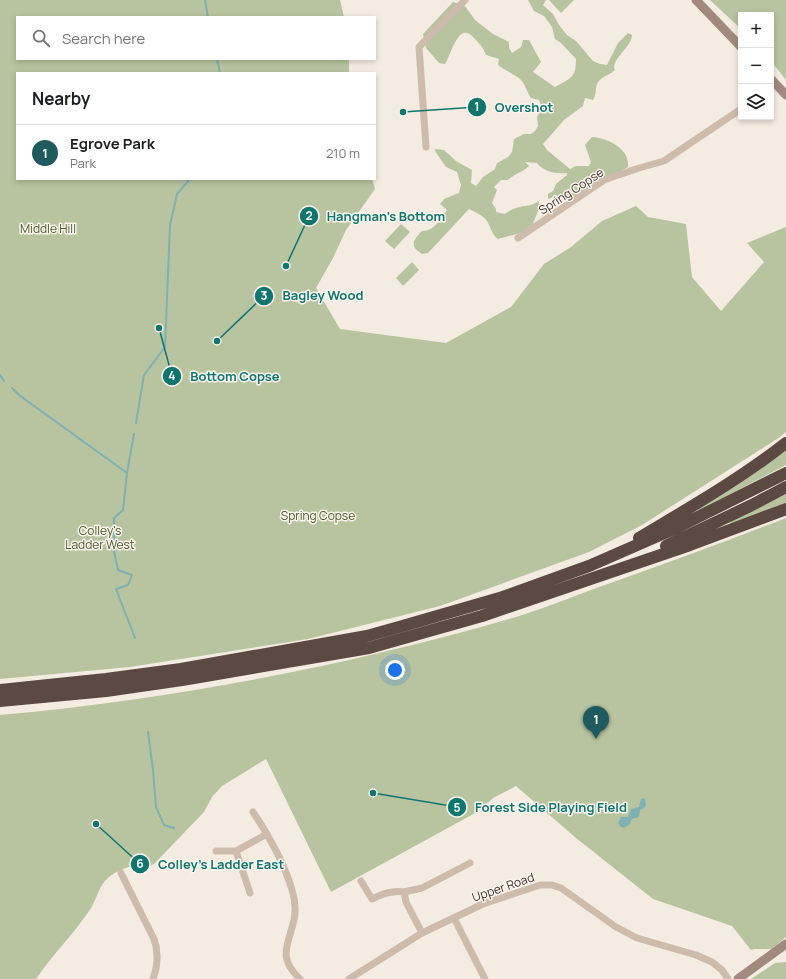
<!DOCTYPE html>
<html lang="en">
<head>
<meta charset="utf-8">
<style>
	body { margin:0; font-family:Manrope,sans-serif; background:#f2f2f2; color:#202124 }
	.controls { position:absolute; right:12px; top:12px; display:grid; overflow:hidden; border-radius:0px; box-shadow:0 2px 6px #0003 }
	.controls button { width:36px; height:36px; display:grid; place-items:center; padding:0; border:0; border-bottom:1px solid #e0e0e0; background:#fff; color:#202124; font:20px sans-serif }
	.you { position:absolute; left:395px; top:670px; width:14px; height:14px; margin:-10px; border:3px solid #fff; border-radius:50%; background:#1a73e8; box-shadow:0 0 0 6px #1a73e833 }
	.badge { display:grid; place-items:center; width:26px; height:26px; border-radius:50%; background:#1f5a5e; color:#fff; font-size:13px; font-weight:700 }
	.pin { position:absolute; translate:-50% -33px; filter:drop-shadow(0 1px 2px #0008) }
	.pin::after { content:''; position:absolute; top:21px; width:14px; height:12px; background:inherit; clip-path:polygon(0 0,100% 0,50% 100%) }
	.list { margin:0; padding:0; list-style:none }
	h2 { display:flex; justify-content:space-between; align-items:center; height:52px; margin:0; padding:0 16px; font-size:17px }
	h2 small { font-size:13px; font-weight:400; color:#757577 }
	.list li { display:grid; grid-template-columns:26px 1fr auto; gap:12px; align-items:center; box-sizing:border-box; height:56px; padding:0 16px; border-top:1px solid #e0e0e0 }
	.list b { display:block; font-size:15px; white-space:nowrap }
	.list p { margin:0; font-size:13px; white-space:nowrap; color:#757577 }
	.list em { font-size:13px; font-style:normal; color:#757577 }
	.icon { flex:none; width:22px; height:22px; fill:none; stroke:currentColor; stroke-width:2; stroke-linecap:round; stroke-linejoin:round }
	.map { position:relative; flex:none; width:786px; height:979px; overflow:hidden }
	.search { position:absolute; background:#fff; box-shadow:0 2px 6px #0003; left:16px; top:16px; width:360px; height:44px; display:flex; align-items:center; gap:10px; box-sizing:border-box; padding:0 14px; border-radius:0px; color:#757577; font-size:15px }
	.panel { position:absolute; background:#fff; box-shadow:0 2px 6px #0003; left:16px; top:72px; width:360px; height:108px; border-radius:0px }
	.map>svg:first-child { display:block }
</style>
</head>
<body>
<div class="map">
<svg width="786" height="979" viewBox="0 0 786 979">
	<rect width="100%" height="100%" fill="#f4ebe1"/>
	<!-- green -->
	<path fill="#b8c4a0" d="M 0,0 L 340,0 L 344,17 L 17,17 L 17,59 L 349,59 L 349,73 L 17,73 L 17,179 L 372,179 L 375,189 L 346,230 L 333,258 L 316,288 L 340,329 L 446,343 L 511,307 L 544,264 L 571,247 L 602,221 L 636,206 L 648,217 L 686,224 L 692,277 L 721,311 L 764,262 L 747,243 L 786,227 L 786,432 L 777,439 L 642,525 L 589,552 L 440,606 L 308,639 L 130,667 L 0,679 Z
		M 528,0 L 546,0 L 543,5 L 553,14 L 559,25 L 567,35 L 576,41 L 593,61 L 600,64 L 607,65 L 618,43 L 628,33 L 632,35 C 631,48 615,55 614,68 L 615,70 C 610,75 600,77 597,84 C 595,90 597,93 593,100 L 585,98 L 583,106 L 564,120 L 543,144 L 547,150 L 570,169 L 576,166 L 589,166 L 591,162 L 585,145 L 592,137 C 607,138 630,148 628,167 L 573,197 L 570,196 L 559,199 L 556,196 L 548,199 L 548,194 L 553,191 L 556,184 L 567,175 L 567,173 C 556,174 544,172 537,163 L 525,162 L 529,166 C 523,172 514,174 508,180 L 501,180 L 494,187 L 497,190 L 492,203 L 496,209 L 496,212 L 505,214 C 509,211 514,208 520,207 C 528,205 531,206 539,201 L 539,209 L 531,228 L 517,234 L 498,239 C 491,234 491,226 486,220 C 482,215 475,212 469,209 L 428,253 L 422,254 C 409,246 413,240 422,231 C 435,231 440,219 447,210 L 440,204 L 444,199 L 459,193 L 461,185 L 457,172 L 446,167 L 435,151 L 435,149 L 444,150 L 456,161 L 472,170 L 471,183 L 476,186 L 483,177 L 495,169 L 497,163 L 508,157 L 512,152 L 514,139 L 524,134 L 531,134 L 535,131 L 538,126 L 537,117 L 542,108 L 539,100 L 531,98 C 527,92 525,84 521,80 C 515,74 505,71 498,65 L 499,59 L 486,55 C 483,47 479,43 473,37 C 458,21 451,56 445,64 L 439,63 L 426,48 L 423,34 L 453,2 L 465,6 L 475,20 L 493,34 L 509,42 L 509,48 L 512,53 L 521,47 L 523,40 L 529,40 L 541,62 L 533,72 L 555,87 C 571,78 576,78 576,59 L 561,43 L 555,39 L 552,27 L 544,16 L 534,11 Z
		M 549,0 L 574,0 L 561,13 Z
		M 710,0 L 786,0 L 786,80 L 771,61 L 771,15 L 741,15 L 741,29 Z
		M 401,224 L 410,232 L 394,249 L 385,241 Z
		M 412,262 L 419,270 L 403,286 L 396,278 Z
		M 786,451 L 786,465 L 699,510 L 697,508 Z
		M 786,491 L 786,503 L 731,525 L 730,521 Z
		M 786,518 L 786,937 L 772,949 L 754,949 L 751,950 L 732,926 L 653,899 L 576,838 L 516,786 L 493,798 L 477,812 L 331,892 L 266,759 L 222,786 L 212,797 L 204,812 L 155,863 C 145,870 145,869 134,865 C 126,868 116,871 109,877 C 98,886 97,900 89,911 C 73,935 52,955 36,979 L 0,979 L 0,715 C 172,699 343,667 509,619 C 541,610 571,597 602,586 C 664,564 725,542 786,518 Z
		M 786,962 L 786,979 L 751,979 L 775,963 Z"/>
	<!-- water -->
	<path fill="#7fb0b2" d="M 645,798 L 646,805 L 644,808 L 640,810 L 639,817 L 632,819 L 629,825 L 624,828 L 621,827 L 618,823 L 621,817 L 628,817 L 631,809 L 639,807 L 641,799 Z"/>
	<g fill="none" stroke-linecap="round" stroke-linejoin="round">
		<!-- stream -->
		<path stroke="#7fb0b2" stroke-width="2" d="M 205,0 L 208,17
			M 217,59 L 220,73
			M 0,375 L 4,381
			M 12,388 L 19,395 L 127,473
			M 136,423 L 144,375 L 165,347 L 170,225 L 177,194 L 190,179
			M 134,434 L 127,473 L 123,510 L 114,518 L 114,551 L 118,570 L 132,575 L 128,585 L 116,589 L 135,638
			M 148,732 L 153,770 L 156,807 L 164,825 L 174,828"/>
		<!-- street -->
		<path stroke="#cdbbac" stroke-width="7" d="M 426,147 L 419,47 L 465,0
			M 518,238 L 604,180 L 639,168 L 664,161 L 741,109
			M 253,812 C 269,836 284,862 292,890 C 295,899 296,910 294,920 C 288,946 277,957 300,979
			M 216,851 L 236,851 L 267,834
			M 236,851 L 250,893
			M 121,873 L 154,939 C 159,953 158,965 153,979
			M 361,881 L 372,899 C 382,894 392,890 404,892 L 406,902 L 422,933
			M 404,892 L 422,888 L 470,863
			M 454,918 L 485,979
			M 349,979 L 422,933 L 483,904 L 540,885 L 552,885 L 561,888 L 616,927 L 637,938 L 696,955 L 712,962 L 722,970 L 728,979"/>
		<!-- secondary -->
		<path stroke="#a18a7d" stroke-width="9" d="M 696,0 L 741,47
			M 771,79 L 786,95
			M 738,979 L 786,944"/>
		<!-- highway -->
		<path stroke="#5c4a42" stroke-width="12" d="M 639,538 C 689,508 740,479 786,443
			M 666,546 L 752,505 L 786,487
			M 0,690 L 106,679 L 181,669 L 367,636 L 399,627 L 503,597 L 589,566 L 676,528 L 786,473
			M 0,701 L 106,691 L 182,680 L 369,648 L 482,616 L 690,545 L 786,509"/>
	</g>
	<g text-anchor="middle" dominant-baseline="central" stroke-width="3" stroke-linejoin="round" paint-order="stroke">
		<!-- street labels -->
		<g font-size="12" fill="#3b302b" stroke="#fbf5ee">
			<text transform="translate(571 191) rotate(-33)">Spring Copse</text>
			<text transform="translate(503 887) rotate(-19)">Upper Road</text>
		</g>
		<!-- park labels -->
		<g font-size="12" fill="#4a5a2e" stroke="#fbf5ee">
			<text x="48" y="228">Middle Hill</text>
			<text x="318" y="515">Spring Copse</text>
			<text x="100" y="530">Colley's<tspan x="100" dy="14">Ladder West</tspan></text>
		</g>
	</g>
	<!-- callouts -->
	<path fill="none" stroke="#0f766e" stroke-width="1.5" d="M403 112L477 107M286 266L309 216M217 341L264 296M159 328L172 376M373 793L457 807M96 824L140 864"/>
	<g fill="#0f766e" stroke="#fbf5ee" stroke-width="1.5">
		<circle cx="403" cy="112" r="4"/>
		<circle cx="286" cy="266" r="4"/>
		<circle cx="217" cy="341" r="4"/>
		<circle cx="159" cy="328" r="4"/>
		<circle cx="373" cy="793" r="4"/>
		<circle cx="96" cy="824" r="4"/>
		<circle cx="477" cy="107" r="10"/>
		<circle cx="309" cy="216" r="10"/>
		<circle cx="264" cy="296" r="10"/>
		<circle cx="172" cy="376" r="10"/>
		<circle cx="457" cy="807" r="10"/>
		<circle cx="140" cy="864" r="10"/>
	</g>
	<g font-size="12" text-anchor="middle" font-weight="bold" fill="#fff">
		<text x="477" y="111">1</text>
		<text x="309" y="220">2</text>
		<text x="264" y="300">3</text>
		<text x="172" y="380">4</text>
		<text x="457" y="812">5</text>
		<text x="140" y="868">6</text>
	</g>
	<g font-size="13" text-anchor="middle" font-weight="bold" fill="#0f766e" stroke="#fbf5ee" stroke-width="3" stroke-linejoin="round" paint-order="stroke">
		<text x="524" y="112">Overshot</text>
		<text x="386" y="221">Hangman's Bottom</text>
		<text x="323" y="300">Bagley Wood</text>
		<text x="235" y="381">Bottom Copse</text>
		<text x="551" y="812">Forest Side Playing Field</text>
		<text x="221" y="869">Colley's Ladder East</text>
	</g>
</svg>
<div class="controls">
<button>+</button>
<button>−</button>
<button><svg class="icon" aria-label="layers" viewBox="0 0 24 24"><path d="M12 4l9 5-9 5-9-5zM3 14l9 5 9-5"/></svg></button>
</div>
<div class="you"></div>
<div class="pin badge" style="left:596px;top:739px">1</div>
<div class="search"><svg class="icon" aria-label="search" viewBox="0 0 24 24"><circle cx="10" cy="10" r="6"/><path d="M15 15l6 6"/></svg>Search here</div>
<section class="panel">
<h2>Nearby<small></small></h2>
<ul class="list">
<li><span class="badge">1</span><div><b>Egrove Park</b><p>Park</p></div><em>210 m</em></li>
</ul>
</section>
</div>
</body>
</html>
